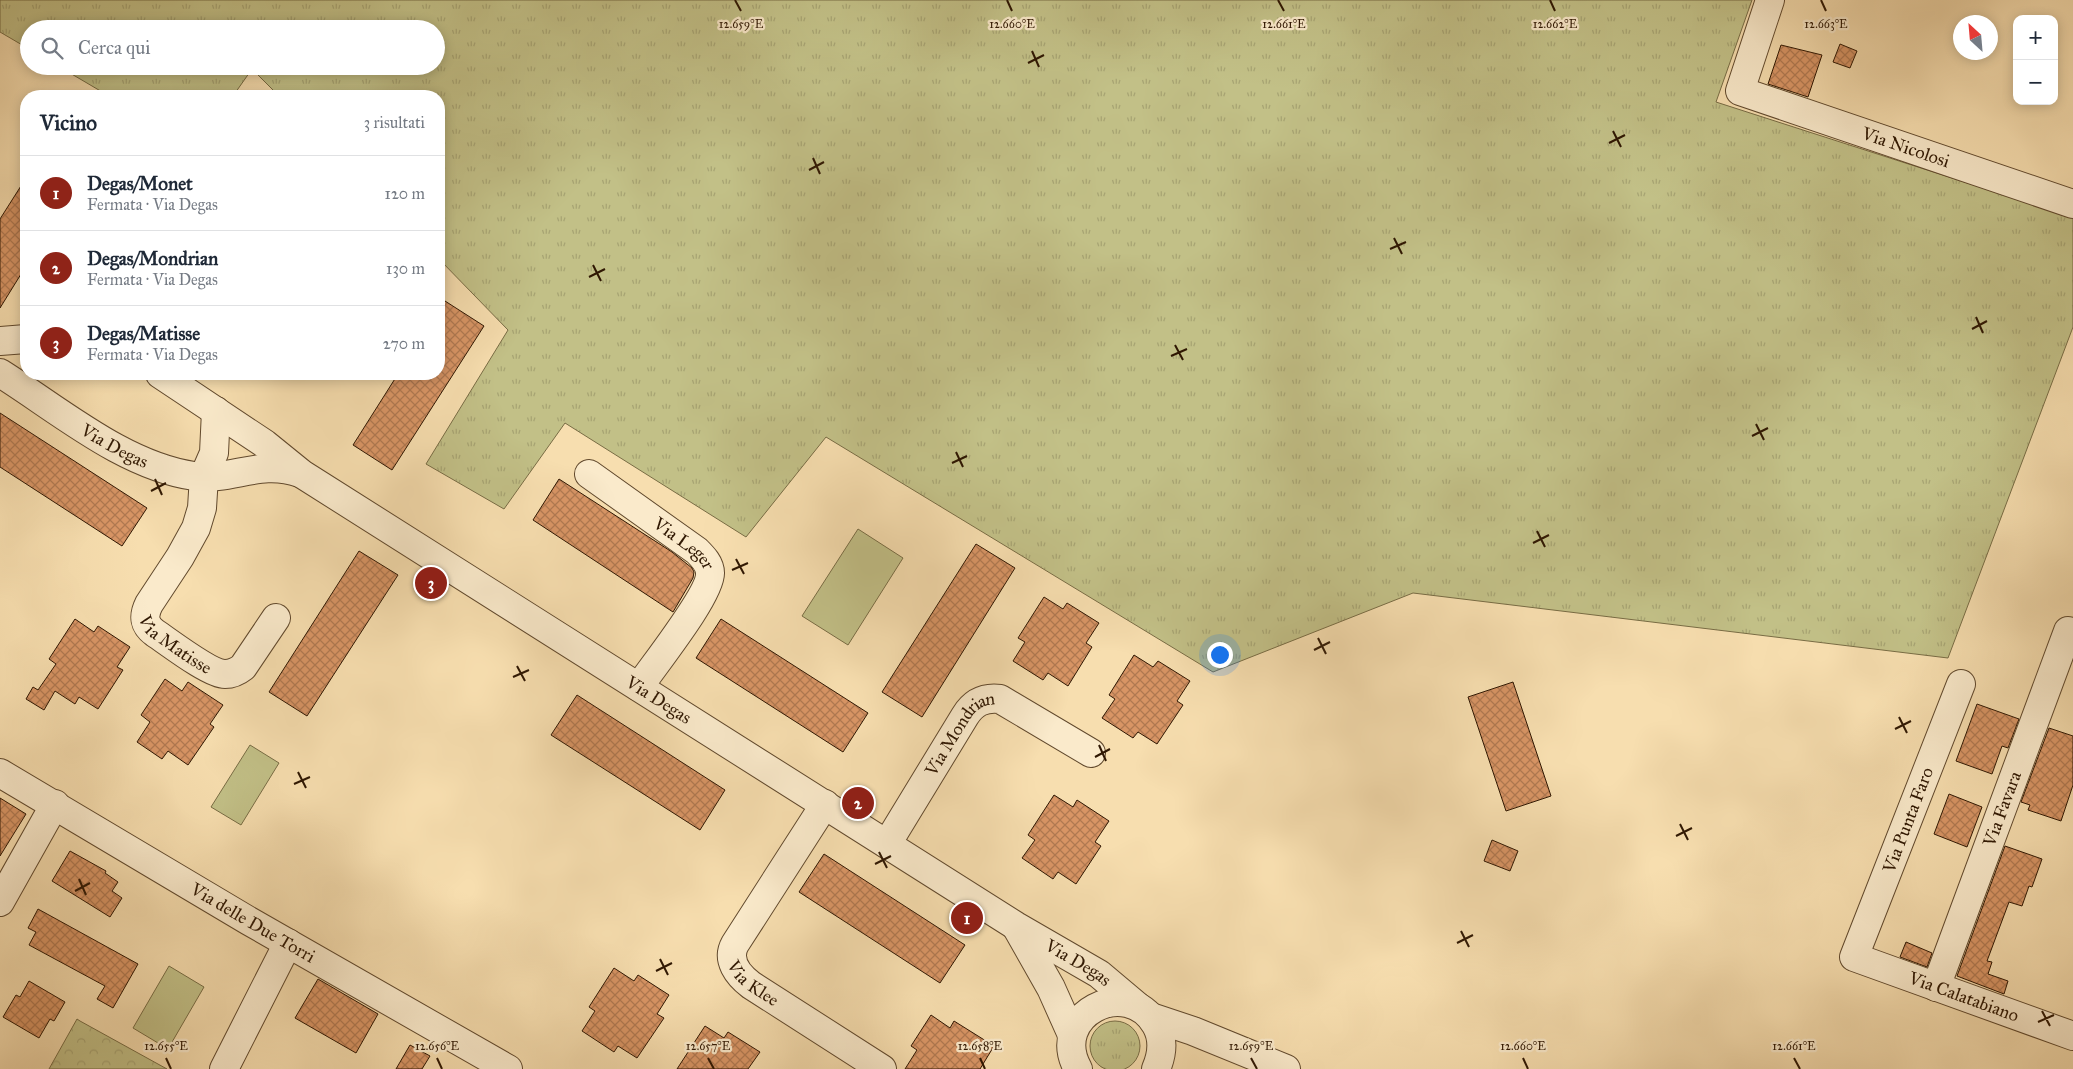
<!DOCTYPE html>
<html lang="it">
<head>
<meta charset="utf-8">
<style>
	body { margin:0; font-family:"IM FELL Great Primer",serif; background:#f2f2f3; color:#1f2937 }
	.controls { position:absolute; right:15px; top:15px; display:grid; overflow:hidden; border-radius:10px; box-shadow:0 2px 12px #0003 }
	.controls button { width:45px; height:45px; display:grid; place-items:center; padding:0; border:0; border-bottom:1px solid #e0e1e3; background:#fff; color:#1f2937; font:25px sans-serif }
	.compass { position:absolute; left:1953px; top:15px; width:45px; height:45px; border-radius:50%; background:#fff; box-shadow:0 2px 12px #0003; rotate:334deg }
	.you { position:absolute; left:1219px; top:654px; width:18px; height:18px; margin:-12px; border:4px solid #fff; border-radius:50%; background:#1a73e8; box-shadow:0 0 0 8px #1a73e833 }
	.badge { display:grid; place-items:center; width:32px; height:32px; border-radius:50%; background:#8f2418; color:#fff; font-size:16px; font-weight:700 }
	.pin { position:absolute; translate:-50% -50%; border:2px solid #fff; box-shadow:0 1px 5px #0006 }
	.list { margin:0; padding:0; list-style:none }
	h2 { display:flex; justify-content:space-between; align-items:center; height:65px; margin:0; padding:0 20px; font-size:21px }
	h2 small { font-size:16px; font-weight:400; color:#747a83 }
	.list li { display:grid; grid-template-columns:32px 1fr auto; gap:15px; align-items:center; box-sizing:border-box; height:75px; padding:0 20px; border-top:1px solid #e0e1e3 }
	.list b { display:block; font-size:19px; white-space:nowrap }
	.list p { margin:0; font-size:16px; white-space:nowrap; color:#747a83 }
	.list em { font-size:16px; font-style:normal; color:#747a83 }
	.icon { flex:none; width:28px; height:28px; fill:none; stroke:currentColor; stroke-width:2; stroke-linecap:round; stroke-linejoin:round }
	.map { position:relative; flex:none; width:2073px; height:1069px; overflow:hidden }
	.search { position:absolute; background:#fff; box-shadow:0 2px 12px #0003; left:20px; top:20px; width:425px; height:55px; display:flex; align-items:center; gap:12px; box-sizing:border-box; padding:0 18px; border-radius:28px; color:#747a83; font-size:19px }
	.panel { position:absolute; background:#fff; box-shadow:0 2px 12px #0003; left:20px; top:90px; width:425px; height:290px; border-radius:20px }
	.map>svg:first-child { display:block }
</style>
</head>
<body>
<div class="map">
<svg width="2073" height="1069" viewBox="0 0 2073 1069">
	<defs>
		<pattern id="grass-tufts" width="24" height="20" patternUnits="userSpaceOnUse" patternTransform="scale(1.25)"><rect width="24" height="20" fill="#c2c087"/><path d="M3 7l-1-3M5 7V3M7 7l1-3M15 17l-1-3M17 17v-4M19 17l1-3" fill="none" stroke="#a7a473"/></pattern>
		<pattern id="forest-crowns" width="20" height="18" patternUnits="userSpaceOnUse" patternTransform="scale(1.25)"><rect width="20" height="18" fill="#c2c087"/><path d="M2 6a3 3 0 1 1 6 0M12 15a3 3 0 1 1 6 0" fill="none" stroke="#a7a473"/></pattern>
		<pattern id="building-cross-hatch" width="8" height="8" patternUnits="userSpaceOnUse" patternTransform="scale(1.25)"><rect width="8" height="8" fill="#d89565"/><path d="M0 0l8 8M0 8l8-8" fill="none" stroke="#b07951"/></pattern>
	</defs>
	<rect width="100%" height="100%" fill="#f7deaf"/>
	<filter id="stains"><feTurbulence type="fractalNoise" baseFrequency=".004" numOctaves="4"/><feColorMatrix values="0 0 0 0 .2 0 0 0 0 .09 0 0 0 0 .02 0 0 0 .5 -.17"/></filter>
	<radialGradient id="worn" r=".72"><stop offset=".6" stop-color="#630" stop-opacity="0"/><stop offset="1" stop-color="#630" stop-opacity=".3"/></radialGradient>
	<!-- grass -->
	<path fill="url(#grass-tufts)" stroke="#786c44" d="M 0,0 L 1752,0 L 1716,102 L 2073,217 L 2073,327 L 1948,658 L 1413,593 L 1213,672 L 826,437 L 746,537 L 565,423 L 504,509 L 426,464 L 508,330 L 439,259 L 439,96 L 279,96 L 252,69 L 233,96 L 109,96 L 58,66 L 436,66 L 436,29 L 29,29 L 29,49 L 0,32 Z
		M1090 1046a25 25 0 1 1 50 0a25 25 0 1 1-50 0Z"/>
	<!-- forest -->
	<path fill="url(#forest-crowns)" stroke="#786c44" d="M 77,1019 L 80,1021 L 167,1069 L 49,1069 Z"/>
	<!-- garden -->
	<path fill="#c2c087" stroke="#786c44" d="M 858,529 L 903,558 L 848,645 L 802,616 Z
		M 250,745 L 279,763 L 241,825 L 211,807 Z
		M 169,966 L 204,987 L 168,1049 L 133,1028 Z"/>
	<!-- building -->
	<path fill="url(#building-cross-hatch)" stroke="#2f1702" d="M 1840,44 L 1857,51 L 1850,68 L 1833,62 Z
		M 1781,45 L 1822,55 L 1808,97 L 1768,84 Z
		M 26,178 L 26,266 L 0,308 L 0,219 Z
		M 445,301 L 484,326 L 392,470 L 353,445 L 398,374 L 439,374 L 439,311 Z
		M 0,413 L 147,508 L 122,546 L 0,467 Z
		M 559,479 L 672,552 L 692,568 L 694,572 L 693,578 L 673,612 L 533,520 Z
		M 976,544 L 1015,568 L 922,717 L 882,692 Z
		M 359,551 L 398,575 L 307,716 L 269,692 Z
		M 1044,597 L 1063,609 L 1067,603 L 1099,623 L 1086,643 L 1092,647 L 1068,686 L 1048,673 L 1043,680 L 1013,661 L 1025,642 L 1018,638 Z
		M 75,619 L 94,632 L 98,626 L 130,647 L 117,667 L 123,670 L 98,709 L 79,697 L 75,704 L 55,691 L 44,710 L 26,699 L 33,687 L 38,690 L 56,664 L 49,659 Z
		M 721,619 L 868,713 L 843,752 L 696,658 Z
		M 1134,655 L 1153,667 L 1158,661 L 1190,681 L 1177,701 L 1183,705 L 1157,744 L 1138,732 L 1133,738 L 1102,718 L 1115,699 L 1109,695 Z
		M 165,679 L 182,691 L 188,682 L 223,705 L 210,724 L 214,727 L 188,765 L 168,751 L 162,759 L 137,742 L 150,722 L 141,715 Z
		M 1513,682 L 1551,796 L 1506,811 L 1468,697 Z
		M 577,695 L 725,790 L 700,830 L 551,735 Z
		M 1977,704 L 2019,719 L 2008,748 L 2002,746 L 1992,774 L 1956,761 Z
		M 2049,728 L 2073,736 L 2073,785 L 2061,821 L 2028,810 L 2030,805 L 2021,802 Z
		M 1949,794 L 1982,807 L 1967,847 L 1934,834 Z
		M 1054,795 L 1073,807 L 1077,800 L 1109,821 L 1095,842 L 1101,846 L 1076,884 L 1058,872 L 1053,879 L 1022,858 L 1035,840 L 1028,835 Z
		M 0,798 L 26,814 L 0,856 Z
		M 1492,840 L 1518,851 L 1510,871 L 1484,861 Z
		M 2005,846 L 2042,859 L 2032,887 L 2029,886 L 2022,906 L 2009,902 L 1987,961 L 1992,962 L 1988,974 L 2008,981 L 2004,994 L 1957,976 Z
		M 70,851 L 106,871 L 105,873 L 118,882 L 112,891 L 122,898 L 110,917 L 52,881 Z
		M 824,854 L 965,945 L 940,983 L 799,892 Z
		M 38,909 L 138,964 L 113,1008 L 97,999 L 105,986 L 29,945 L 36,932 L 28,928 Z
		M 1906,942 L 1932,953 L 1927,967 L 1900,957 Z
		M 614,968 L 634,981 L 638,975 L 669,995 L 657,1014 L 664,1018 L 637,1058 L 618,1046 L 614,1052 L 582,1031 L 595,1011 L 589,1007 Z
		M 318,979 L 378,1014 L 356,1053 L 295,1018 Z
		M 29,981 L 65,1002 L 54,1021 L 50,1019 L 39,1038 L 3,1017 L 16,995 L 20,997 Z
		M 931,1015 L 950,1028 L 954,1021 L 994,1046 L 980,1069 L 905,1069 L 917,1050 L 911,1046 Z
		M 705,1026 L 724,1038 L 728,1032 L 760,1052 L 748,1069 L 677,1069 Z
		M 410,1045 L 430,1056 L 422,1069 L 396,1069 Z"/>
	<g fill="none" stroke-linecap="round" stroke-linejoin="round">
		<!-- minor casing -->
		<g stroke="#61492d" stroke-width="30">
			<g id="minor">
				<path id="s1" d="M 1770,0 L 1740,91 L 2073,204"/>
				<path d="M 0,341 L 26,339"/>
				<path id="s2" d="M 0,373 C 59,410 124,466 194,476 C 233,481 259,459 300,473"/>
				<path id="s3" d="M 160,374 L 265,444 L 302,474 L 1016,926 L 1099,974 L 1137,1006"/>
				<path id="s4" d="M 216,411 L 214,453 L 204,476 L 202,508 L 196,528 L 180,557 L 149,604 C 143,616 144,625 155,633 C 170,643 210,674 225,674 C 232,674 238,671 243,667 L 276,618"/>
				<path id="s5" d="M 589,474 L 697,551 C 703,557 710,564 710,573 C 711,594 653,666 639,687"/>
				<path id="s6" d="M 1961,684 L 1854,957 L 2073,1036"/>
				<path id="s7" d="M 0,773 L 249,921 L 508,1069"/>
				<path id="s8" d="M 825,804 L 735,944 C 726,960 738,975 751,985 L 882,1069"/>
				<path id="s9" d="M 887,844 L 965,716 C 973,703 984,697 1000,699 L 1091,753"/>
				<path d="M 0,902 L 55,804"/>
				<path d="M 1017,928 L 1051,988 L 1072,1035"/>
				<path id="s10" d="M 1936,987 L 2068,631"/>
				<path d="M 1151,1017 L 1193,1031 L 1286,1069"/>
				<path d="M 224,1069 L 288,943"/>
				<path d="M 1078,1069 C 1048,1015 1127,975 1156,1025 C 1164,1039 1162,1055 1156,1069"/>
			</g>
		</g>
		<!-- minor -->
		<use href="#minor" stroke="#faeacb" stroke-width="28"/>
	</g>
	<!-- ticks -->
	<path fill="none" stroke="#2f1702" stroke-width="2" d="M 735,0 L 741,11M 1007,0 L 1012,11M 1278,0 L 1284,11M 1550,0 L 1555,11M 1821,0 L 1826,11M 1032,51 L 1039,67M 1028,63 L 1044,55M 1613,131 L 1621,147M 1609,143 L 1625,135M 813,158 L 820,174M 809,170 L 824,162M 1394,238 L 1402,254M 1390,249 L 1406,242M 593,265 L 601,281M 589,277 L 605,269M 1976,317 L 1983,333M 1972,329 L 1987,321M 1175,345 L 1183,360M 1171,356 L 1187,349M 1756,424 L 1764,440M 1752,436 L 1768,428M 956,452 L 963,467M 952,463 L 967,456M 155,479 L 162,495M 151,491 L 166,483M 1537,531 L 1545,547M 1533,543 L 1549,535M 736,559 L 744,574M 732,570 L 748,563M 1318,638 L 1326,654M 1314,650 L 1330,642M 517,666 L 525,681M 513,677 L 529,670M 1899,717 L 1907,733M 1895,729 L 1911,721M 1099,745 L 1106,761M 1095,757 L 1110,749M 298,772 L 306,788M 294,784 L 310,777M 1680,824 L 1688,840M 1676,836 L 1692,828M 879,852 L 887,868M 875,864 L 891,856M 79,879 L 86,895M 75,891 L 90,883M 1461,931 L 1469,947M 1457,943 L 1473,935M 660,959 L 668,975M 656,971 L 672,963M 2042,1011 L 2050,1026M 2038,1022 L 2054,1015M 166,1058 L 171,1069M 437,1058 L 442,1069M 708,1058 L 714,1069M 980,1058 L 985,1069M 1251,1058 L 1257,1069M 1523,1058 L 1528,1069M 1794,1058 L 1800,1069"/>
	<g text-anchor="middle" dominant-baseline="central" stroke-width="4.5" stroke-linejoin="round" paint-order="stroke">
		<!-- street labels -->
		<g font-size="18" fill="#2f1702" stroke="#faeacb">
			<text stroke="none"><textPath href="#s1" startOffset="271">Via Nicolosi</textPath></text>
			<text stroke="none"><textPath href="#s2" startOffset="136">Via Degas</textPath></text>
			<text stroke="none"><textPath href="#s5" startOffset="118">Via Leger</textPath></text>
			<text stroke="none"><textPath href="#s4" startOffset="265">Via Matisse</textPath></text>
			<text stroke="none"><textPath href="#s3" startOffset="596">Via Degas</textPath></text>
			<text stroke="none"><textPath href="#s9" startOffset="134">Via Mondrian</textPath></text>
			<text stroke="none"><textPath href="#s10" startOffset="190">Via Favara</textPath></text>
			<text transform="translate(1908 820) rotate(-69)">Via Punta Faro</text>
			<text stroke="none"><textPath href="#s7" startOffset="294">Via delle Due Torri</textPath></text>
			<text stroke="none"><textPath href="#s3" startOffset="1091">Via Degas</textPath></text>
			<text stroke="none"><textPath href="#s8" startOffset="215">Via Klee</textPath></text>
			<text stroke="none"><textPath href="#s6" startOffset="410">Via Calatabiano</textPath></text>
		</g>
	</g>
	<g font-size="12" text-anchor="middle" fill="#2f1702" stroke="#faeacb" stroke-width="4.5" stroke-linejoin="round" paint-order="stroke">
		<text x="1555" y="28">12.662°E</text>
		<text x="741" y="28">12.659°E</text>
		<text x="1012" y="28">12.660°E</text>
		<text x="1284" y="28">12.661°E</text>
		<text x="1826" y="28">12.663°E</text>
		<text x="166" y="1050">12.655°E</text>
		<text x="437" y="1050">12.656°E</text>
		<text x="708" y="1050">12.657°E</text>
		<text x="980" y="1050">12.658°E</text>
		<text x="1251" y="1050">12.659°E</text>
		<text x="1523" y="1050">12.660°E</text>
		<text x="1794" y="1050">12.661°E</text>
	</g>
	<rect width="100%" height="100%" filter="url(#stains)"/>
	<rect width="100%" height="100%" fill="url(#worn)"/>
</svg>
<div class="controls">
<button>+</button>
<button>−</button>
</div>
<svg class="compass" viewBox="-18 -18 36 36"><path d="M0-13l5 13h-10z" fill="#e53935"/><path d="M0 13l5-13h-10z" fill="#747a83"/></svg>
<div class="you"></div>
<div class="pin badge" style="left:967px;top:918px">1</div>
<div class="pin badge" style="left:858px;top:803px">2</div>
<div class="pin badge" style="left:431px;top:583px">3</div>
<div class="search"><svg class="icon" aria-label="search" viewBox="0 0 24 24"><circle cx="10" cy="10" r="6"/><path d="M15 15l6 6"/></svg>Cerca qui</div>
<section class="panel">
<h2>Vicino<small>3 risultati</small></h2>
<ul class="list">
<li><span class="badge">1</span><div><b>Degas/Monet</b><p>Fermata · Via Degas</p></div><em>120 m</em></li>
<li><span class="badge">2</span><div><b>Degas/Mondrian</b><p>Fermata · Via Degas</p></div><em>130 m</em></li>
<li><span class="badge">3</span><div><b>Degas/Matisse</b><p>Fermata · Via Degas</p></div><em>270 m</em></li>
</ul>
</section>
</div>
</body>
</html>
